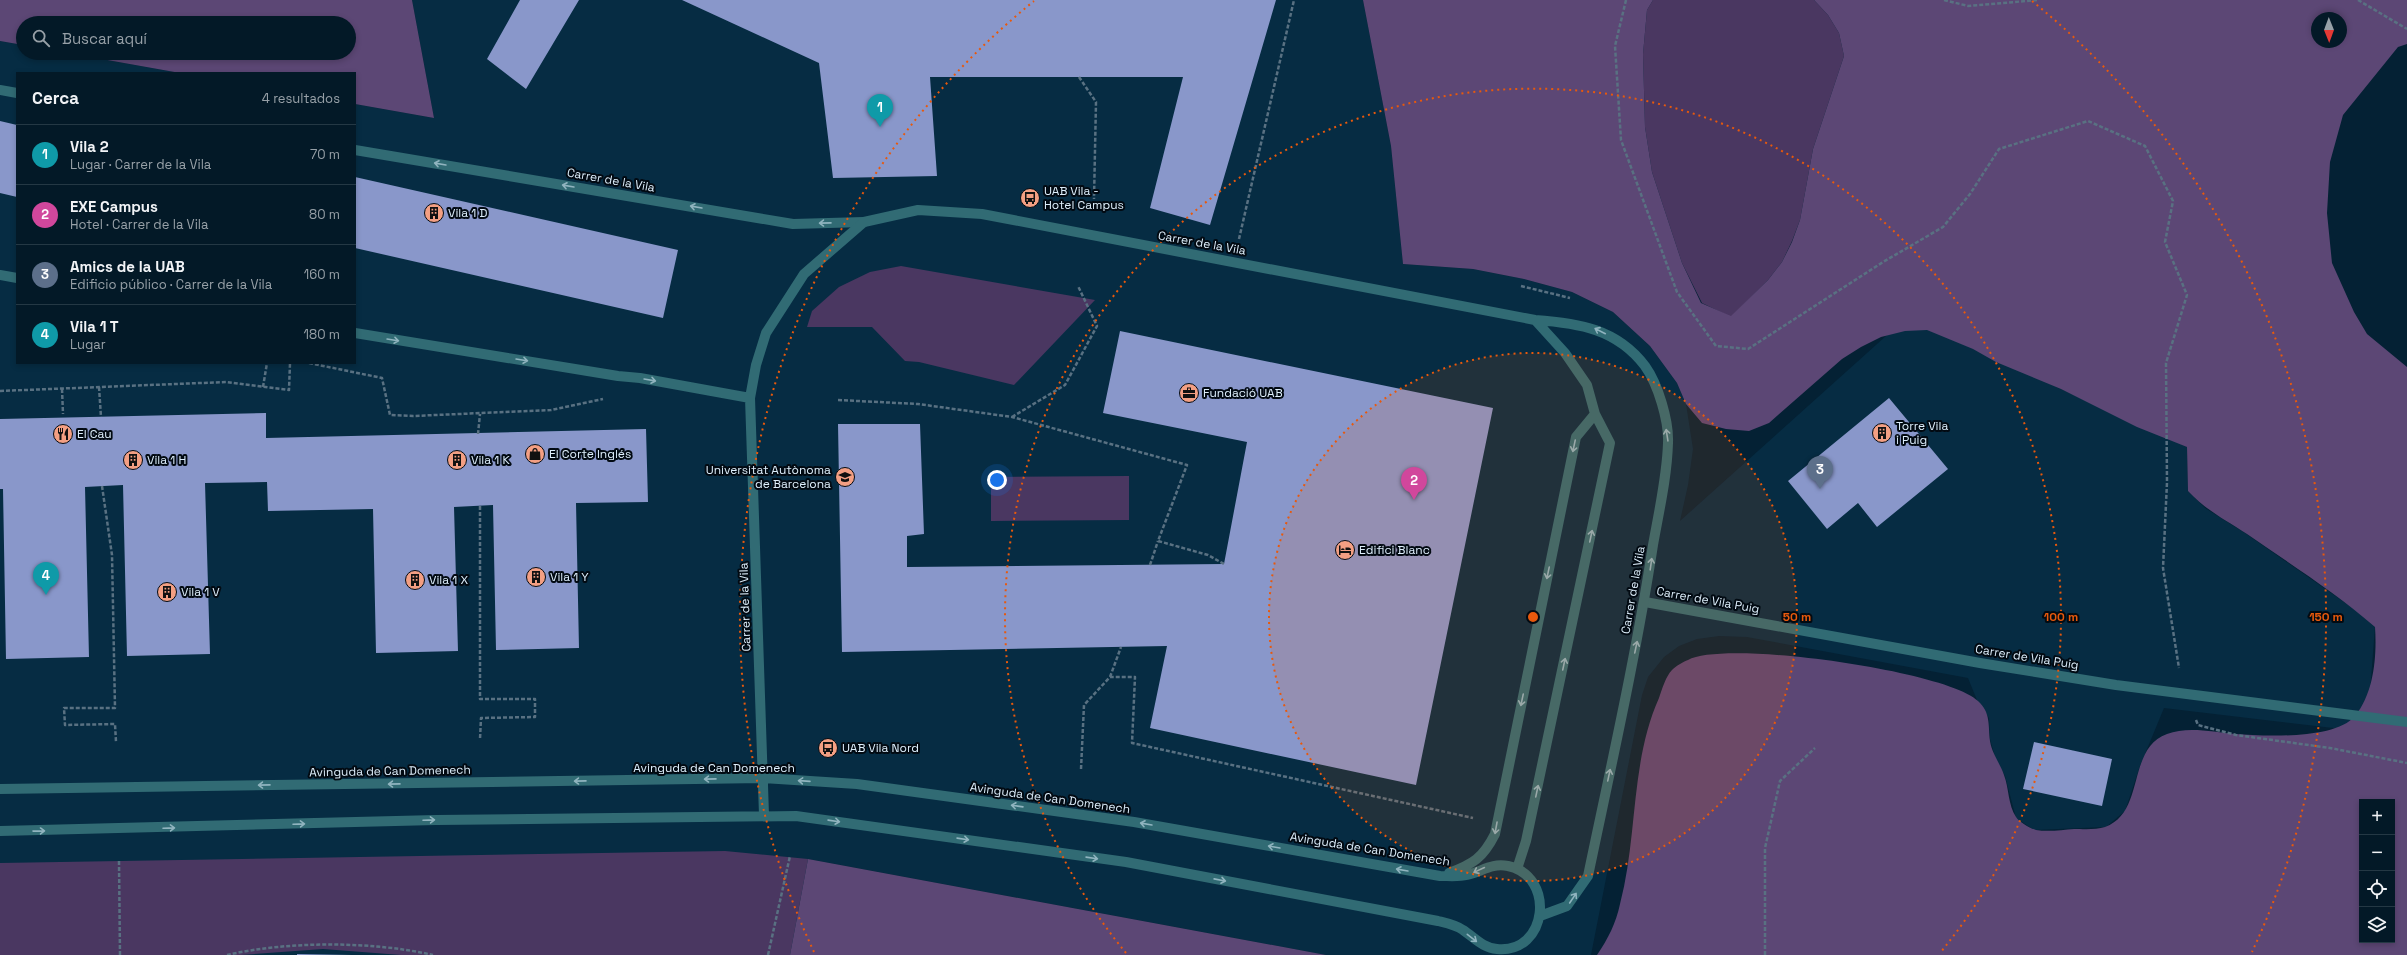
<!DOCTYPE html>
<html lang="es">
<head>
<meta charset="utf-8">
<style>
	body { margin:0; font-family:"Space Grotesk",sans-serif; background:#112633; color:#f1f3f6 }
	.controls { position:absolute; right:12px; bottom:12px; display:grid; overflow:hidden; border-radius:0px; box-shadow:0 2px 6px #0003 }
	.controls button { width:36px; height:36px; display:grid; place-items:center; padding:0; border:0; border-bottom:1px solid #243844; background:#031927; color:#f1f3f6; font:20px sans-serif }
	.compass { position:absolute; left:2311px; top:12px; width:36px; height:36px; border-radius:50%; background:#031927; box-shadow:0 2px 6px #0003; rotate:179deg }
	.you { position:absolute; left:997px; top:480px; width:14px; height:14px; margin:-10px; border:3px solid #fff; border-radius:50%; background:#1a73e8; box-shadow:0 0 0 6px #1a73e833 }
	.badge { display:grid; place-items:center; width:26px; height:26px; border-radius:50%; background:#0b8043; color:#fff; font-size:13px; font-weight:700 }
	.pin { position:absolute; translate:-50% -33px; filter:drop-shadow(0 1px 2px #0008) }
	.pin::after { content:''; position:absolute; top:21px; width:14px; height:12px; background:inherit; clip-path:polygon(0 0,100% 0,50% 100%) }
	.list { margin:0; padding:0; list-style:none }
	h2 { display:flex; justify-content:space-between; align-items:center; height:52px; margin:0; padding:0 16px; font-size:17px }
	h2 small { font-size:13px; font-weight:400; color:#97a0a7 }
	.list li { display:grid; grid-template-columns:26px 1fr auto; gap:12px; align-items:center; box-sizing:border-box; height:60px; padding:0 16px; border-top:1px solid #243844 }
	.list b { display:block; font-size:15px; white-space:nowrap }
	.list p { margin:0; font-size:13px; white-space:nowrap; color:#97a0a7 }
	.list em { font-size:13px; font-style:normal; color:#97a0a7 }
	.icon { flex:none; width:22px; height:22px; fill:none; stroke:currentColor; stroke-width:2; stroke-linecap:round; stroke-linejoin:round }
	.map { position:relative; flex:none; width:2407px; height:955px; overflow:hidden }
	.search { position:absolute; background:#031927; box-shadow:0 2px 6px #0003; left:16px; top:16px; width:340px; height:44px; display:flex; align-items:center; gap:10px; box-sizing:border-box; padding:0 14px; border-radius:22px; color:#97a0a7; font-size:15px }
	.panel { position:absolute; background:#031927; box-shadow:0 2px 6px #0003; left:16px; top:72px; width:340px; height:292px; border-radius:0px }
	.map>svg:first-child { display:block }
</style>
</head>
<body>
<div class="map">
<svg width="2407" height="955" viewBox="0 0 2407 955">
	<rect width="100%" height="100%" fill="#042134"/>
	<!-- built -->
	<path fill="#062c43" d="M 412,0 L 1363,0 L 1391,146 L 1403,264 L 1473,269 L 1524,279 L 1572,292 L 1613,312 L 1650,346 L 1677,383 L 1686,404 L 1693,449 L 1688,485 L 1680,521 L 1906,318 L 2187,447 L 2188,491 L 2205,508 L 2245,533 L 2357,611 L 2375,627 L 2367,732 L 2164,708 L 2140,766 L 2125,811 L 2106,827 L 2034,830 L 2016,818 L 2005,776 L 1995,757 L 1990,739 L 1989,718 L 1977,700 L 1968,678 L 1747,637 L 1719,636 L 1697,639 L 1679,646 L 1664,657 L 1648,677 L 1642,695 L 1591,955 L 1326,955 L 808,859 L 790,955 L 0,955 L 0,41 L 23,45 L 23,53 L 68,53 L 180,73 L 17,73 L 17,363 L 355,363 L 355,104 L 434,118 Z"/>
	<!-- green -->
	<path fill="#4a3761" d="M 1653,0 L 1814,0 L 1828,15 L 1839,33 L 1844,56 L 1813,149 L 1800,220 L 1792,241 L 1782,262 L 1768,280 L 1731,317 L 1702,303 L 1682,263 L 1652,172 L 1645,127 L 1643,54 L 1647,10 Z
		M 901,266 L 1095,300 L 1014,385 L 919,362 L 905,361 L 872,327 L 807,327 L 812,311 L 839,287 L 870,272 Z
		M 1129,476 L 1129,520 L 991,521 L 991,477 Z
		M 725,851 L 808,859 L 790,955 L 401,955 L 323,949 L 241,955 L 0,955 L 0,863 Z"/>
	<!-- forest -->
	<path fill="#5c4775" fill-rule="evenodd" d="M 0,0 L 412,0 L 434,118 L 355,104 L 355,73 L 180,73 L 68,53 L 349,53 L 349,23 L 23,23 L 23,45 L 0,41 Z
		M 1363,0 L 1653,0 L 1647,10 L 1643,54 L 1645,127 L 1652,172 L 1682,263 L 1701,303 L 1731,316 L 1768,280 L 1782,262 L 1792,242 L 1800,220 L 1813,149 L 1844,56 L 1839,33 L 1828,15 L 1814,0 L 2407,0 L 2407,44 L 2398,47 L 2343,115 L 2330,162 L 2327,213 L 2332,263 L 2354,312 L 2367,334 L 2407,367 L 2407,955 L 1597,955 C 1608,939 1616,923 1620,904 C 1638,836 1630,763 1659,698 C 1662,689 1666,676 1672,670 C 1676,666 1683,662 1688,660 C 1725,639 1948,671 1978,701 C 1991,713 1988,725 1990,741 C 1992,754 2000,763 2004,775 C 2009,788 2008,805 2016,817 C 2019,822 2031,829 2036,830 C 2048,832 2062,830 2074,829 C 2083,829 2096,830 2105,827 C 2146,812 2126,749 2167,734 C 2187,726 2214,732 2235,734 C 2264,736 2335,740 2355,716 C 2374,693 2377,656 2375,627 C 2336,593 2290,564 2247,534 C 2224,519 2207,511 2188,491 L 2187,447 L 2137,427 L 2061,389 L 1996,362 L 1973,349 L 1927,330 L 1905,331 L 1881,337 L 1861,347 L 1842,359 L 1769,423 L 1749,431 L 1726,429 L 1702,423 L 1686,404 L 1677,383 L 1650,346 L 1613,312 L 1572,292 L 1524,279 L 1473,269 L 1403,264 L 1391,146 ZM 2317,18 L 2341,18 L 2341,42 L 2317,42 ZM 2362,802 L 2392,802 L 2392,940 L 2362,940 Z
		M 808,859 L 1326,955 L 790,955 Z"/>
	<!-- building -->
	<path fill="#8997ca" d="M 520,0 L 579,0 L 526,89 L 487,59 Z
		M 682,0 L 1276,0 L 1210,225 L 1150,208 L 1183,77 L 930,77 L 937,176 L 833,178 L 819,63 Z
		M 0,121 L 17,125 L 17,197 L 0,193 Z
		M 355,177 L 678,250 L 663,318 L 355,248 Z
		M 1120,331 L 1493,408 L 1416,785 L 1150,728 L 1167,646 L 842,652 L 838,424 L 920,424 L 924,534 L 907,536 L 907,567 L 1224,564 L 1247,442 L 1103,413 Z
		M 1889,398 L 1948,469 L 1877,527 L 1858,503 L 1827,529 L 1788,481 Z
		M 266,413 L 266,438 L 646,429 L 648,502 L 576,503 L 579,648 L 496,650 L 493,505 L 454,507 L 458,651 L 376,653 L 373,509 L 268,511 L 267,482 L 205,483 L 210,654 L 127,656 L 123,485 L 85,487 L 89,657 L 6,659 L 3,489 L 0,489 L 0,419 Z
		M 2034,742 L 2112,759 L 2102,806 L 2023,789 Z
		M 297,954 L 352,954 L 297,955 Z"/>
	<g fill="none" stroke-linecap="round" stroke-linejoin="round">
		<!-- path -->
		<path stroke="#597182" stroke-width="2.5" stroke-dasharray="4 2" stroke-linecap="butt" d="M 1626,0 L 1615,46 L 1621,140 L 1677,292 L 1716,346 L 1748,349 L 1883,262 L 1943,227 L 1970,194 L 1999,149 L 2088,121 L 2145,146 L 2173,201 L 2165,242 L 2187,295 L 2166,363 L 2167,482 L 2163,568 L 2179,668
			M 1944,0 L 1968,6 L 2038,0
			M 2358,0 L 2407,29
			M 1079,77 L 1096,102 L 1094,199
			M 1239,239 L 1294,0
			M 1521,286 L 1570,298
			M 309,363 L 382,378 L 390,415 L 413,416 L 551,410 L 603,399
			M 99,387 L 101,417
			M 263,387 L 267,363
			M 62,389 L 63,414
			M 0,391 L 226,382 L 289,390 L 290,363
			M 838,400 L 918,404 L 1012,417 L 1187,465 L 1158,541 L 1208,555 L 1224,564
			M 1012,417 L 1065,385 L 1097,326 L 1078,286
			M 478,434 L 480,414
			M 102,486 L 112,555 L 115,708 L 64,708 L 65,725 L 115,724 L 116,742
			M 782,487 L 816,487
			M 480,506 L 480,699 L 535,699 L 535,717 L 481,718 L 480,739
			M 1150,565 L 1158,541
			M 1110,677 L 1121,647
			M 2196,720 L 2198,725 L 2236,735 L 2330,748 L 2407,763
			M 1081,769 L 1084,705 L 1110,677 L 1135,677 L 1132,743 L 1473,818
			M 119,861 L 120,955
			M 227,955 C 287,941 372,941 433,955
			M 768,955 L 790,856
			M 1765,955 L 1765,848 L 1780,781 L 1815,748"/>
		<!-- lane -->
		<path stroke="#316b74" stroke-width="10" d="M 0,90 L 17,93
			M 355,150 L 793,224 L 864,222
			M 1645,602 L 1980,663 L 2116,685 L 2407,722"/>
		<!-- street -->
		<path stroke="#316b74" stroke-width="10" d="M 0,275 L 17,278
			M 355,333 L 618,376 L 640,378 L 750,398
			M 0,789 L 763,778 L 857,784 L 1134,822 L 1440,876 C 1449,876 1459,877 1467,875 C 1483,871 1491,863 1508,866 C 1556,876 1548,954 1497,949 C 1483,948 1475,938 1463,930 C 1456,925 1446,923 1438,921 L 1126,862 L 796,816 L 436,820 L 0,831
			M 764,815 L 750,398 L 756,365 L 766,333 L 804,274 L 864,222 L 918,210 L 982,214 L 1535,320 C 1579,323 1617,329 1645,366 C 1658,384 1669,421 1668,443 C 1667,477 1659,511 1653,545 C 1636,656 1611,766 1588,876 L 1567,906 L 1540,916
			M 1517,869 L 1526,841 L 1610,443 L 1595,414 L 1587,385 L 1565,353 L 1535,320
			M 1449,873 C 1473,864 1483,858 1495,834 L 1576,437 L 1595,414"/>
	</g>
	<!-- one-way arrows -->
	<defs><path id="oneway-shaft" d="M-6 0H5M1.5-3L5.5 0L1.5 3" fill="none" stroke-width="1.6" stroke-linecap="round" stroke-linejoin="round"/></defs>
	<g stroke="#90b4bf">
		<use href="#oneway-shaft" transform="translate(440 164) rotate(-170)"/>
		<use href="#oneway-shaft" transform="translate(568 186) rotate(-170)"/>
		<use href="#oneway-shaft" transform="translate(696 207) rotate(-170)"/>
		<use href="#oneway-shaft" transform="translate(825 223) rotate(179)"/>
		<use href="#oneway-shaft" transform="translate(1600 331) rotate(-153)"/>
		<use href="#oneway-shaft" transform="translate(393 340) rotate(9)"/>
		<use href="#oneway-shaft" transform="translate(522 360) rotate(9)"/>
		<use href="#oneway-shaft" transform="translate(650 380) rotate(10)"/>
		<use href="#oneway-shaft" transform="translate(1667 435) rotate(-99)"/>
		<use href="#oneway-shaft" transform="translate(1574 446) rotate(102)"/>
		<use href="#oneway-shaft" transform="translate(1591 536) rotate(-78)"/>
		<use href="#oneway-shaft" transform="translate(1651 564) rotate(-82)"/>
		<use href="#oneway-shaft" transform="translate(1548 573) rotate(102)"/>
		<use href="#oneway-shaft" transform="translate(1636 647) rotate(-78)"/>
		<use href="#oneway-shaft" transform="translate(1564 664) rotate(-78)"/>
		<use href="#oneway-shaft" transform="translate(1522 700) rotate(102)"/>
		<use href="#oneway-shaft" transform="translate(1609 775) rotate(-78)"/>
		<use href="#oneway-shaft" transform="translate(710 779) rotate(179)"/>
		<use href="#oneway-shaft" transform="translate(580 781) rotate(179)"/>
		<use href="#oneway-shaft" transform="translate(804 781) rotate(-176)"/>
		<use href="#oneway-shaft" transform="translate(394 784) rotate(179)"/>
		<use href="#oneway-shaft" transform="translate(264 785) rotate(179)"/>
		<use href="#oneway-shaft" transform="translate(1537 791) rotate(-78)"/>
		<use href="#oneway-shaft" transform="translate(1017 806) rotate(-172)"/>
		<use href="#oneway-shaft" transform="translate(429 820) rotate(-2)"/>
		<use href="#oneway-shaft" transform="translate(834 821) rotate(8)"/>
		<use href="#oneway-shaft" transform="translate(299 824) rotate(-2)"/>
		<use href="#oneway-shaft" transform="translate(1146 824) rotate(-170)"/>
		<use href="#oneway-shaft" transform="translate(169 828) rotate(-2)"/>
		<use href="#oneway-shaft" transform="translate(1496 828) rotate(100)"/>
		<use href="#oneway-shaft" transform="translate(39 831) rotate(-1)"/>
		<use href="#oneway-shaft" transform="translate(963 839) rotate(8)"/>
		<use href="#oneway-shaft" transform="translate(1274 847) rotate(-170)"/>
		<use href="#oneway-shaft" transform="translate(1092 858) rotate(8)"/>
		<use href="#oneway-shaft" transform="translate(1402 870) rotate(-170)"/>
		<use href="#oneway-shaft" transform="translate(1479 870) rotate(155)"/>
		<use href="#oneway-shaft" transform="translate(1220 880) rotate(11)"/>
		<use href="#oneway-shaft" transform="translate(1573 898) rotate(-56)"/>
		<use href="#oneway-shaft" transform="translate(1472 938) rotate(38)"/>
	</g>
	<!-- distance rings -->
	<circle cx="1533" cy="617" r="264" fill="#e8590c" fill-opacity=".12"/>
	<g fill="none" stroke="#e8590c" stroke-width="2" stroke-dasharray="2 4">
		<circle cx="1533" cy="617" r="264"/>
		<path d="M1126 953A528 528 0 1 1 1940 953"/>
		<path d="M814 952A793 793 0 0 1 1034 1M2032 1A793 793 0 0 1 2252 952"/>
	</g>
	<!-- icons -->
	<defs>
		<g id="bus-disc" transform="scale(1)"><circle r="9.5" fill="#f39f83" stroke="#020a12"/><path d="M-5-6H5V4H4V6H2V4H-2V6H-4V4H-5ZM-3.5-4V0h7V-4ZM-3.5 1.2v1.5H-2V1.2ZM2 1.2v1.5H3.5V1.2Z" fill="#111"/></g>
		<g id="building-disc" transform="scale(1)"><circle r="9.5" fill="#f39f83" stroke="#020a12"/><path d="M-4-6H4V6H1V3H-1V6H-4ZM-2.5-4.3h1.7v1.8h-1.7ZM.8-4.3h1.7v1.8H.8ZM-2.5-1h1.7V.8h-1.7ZM.8-1h1.7V.8H.8Z" fill="#111"/></g>
		<g id="office-disc" transform="scale(1)"><circle r="9.5" fill="#f39f83" stroke="#020a12"/><path d="M-6-3h4V-5.5h4V-3h4V5H-6ZM-1-4.5V-3h2v-1.5ZM-6 0V1H6V0Z" fill="#111"/></g>
		<g id="restaurant-disc" transform="scale(1)"><circle r="9.5" fill="#f39f83" stroke="#020a12"/><path d="M-5-6h1v4h1v-4h1v4h1v-4h1v5L-1.5 .5V6h-2V.5L-5-1ZM5-6V6H3V1.5H1.5Q1.5-4 5-6Z" fill="#111"/></g>
		<g id="shop-disc" transform="scale(1)"><circle r="9.5" fill="#f39f83" stroke="#020a12"/><path d="M-5-2.5h2.3a2.7 3.5 0 0 1 5.4 0H5L5.5 6h-11ZM-1.5-2.5h3a1.5 2.3 0 0 0-3 0Z" fill="#111"/></g>
		<g id="university-disc" transform="scale(1)"><circle r="9.5" fill="#f39f83" stroke="#020a12"/><path d="M0-5L7-2L0 1L-7-2ZM-4 1L0 2.5L4 1V4Q0 6-4 4Z" fill="#111"/></g>
		<g id="hotel-disc" transform="scale(1)"><circle r="9.5" fill="#f39f83" stroke="#020a12"/><path d="M-6-4.5h1.5V1H6V5H4.5V3h-9V5H-6ZM-4 0a1.8 1.8 0 1 1 3.6 0ZM.5 0V-2.5h3Q6-2.5 6 0Z" fill="#111"/></g>
	</defs>
	<g fill-rule="evenodd">
		<use href="#bus-disc" x="1030" y="198"/>
		<use href="#building-disc" x="434" y="213"/>
		<use href="#office-disc" x="1189" y="393"/>
		<use href="#building-disc" x="1882" y="433"/>
		<use href="#restaurant-disc" x="63" y="434"/>
		<use href="#shop-disc" x="535" y="454"/>
		<use href="#building-disc" x="133" y="460"/>
		<use href="#building-disc" x="457" y="460"/>
		<use href="#university-disc" x="845" y="477"/>
		<use href="#hotel-disc" x="1345" y="550"/>
		<use href="#building-disc" x="536" y="577"/>
		<use href="#building-disc" x="415" y="580"/>
		<use href="#building-disc" x="167" y="592"/>
		<use href="#bus-disc" x="828" y="748"/>
	</g>
	<g text-anchor="middle" dominant-baseline="central" stroke-width="4" stroke-linejoin="round" paint-order="stroke">
		<!-- street labels -->
		<g font-size="12" fill="#deeffc" stroke="#020a12">
			<text transform="translate(611 180) rotate(10)">Carrer de la Vila</text>
			<text transform="translate(1202 243) rotate(10)">Carrer de la Vila</text>
			<text transform="translate(1633 590) rotate(-80)">Carrer de la Vila</text>
			<text transform="translate(1708 600) rotate(10)">Carrer de Vila Puig</text>
			<text transform="translate(745 607) rotate(-92)">Carrer de la Vila</text>
			<text transform="translate(2027 657) rotate(9)">Carrer de Vila Puig</text>
			<text x="714" y="768">Avinguda de Can Domenech</text>
			<text transform="translate(390 771) rotate(-1)">Avinguda de Can Domenech</text>
			<text transform="translate(1050 798) rotate(8)">Avinguda de Can Domenech</text>
			<text transform="translate(1370 849) rotate(9)">Avinguda de Can Domenech</text>
		</g>
		<!-- poi labels -->
		<g font-size="12" fill="#deeffc" stroke="#020a12" text-anchor="start">
			<text x="1044" y="191">UAB Vila -<tspan x="1044" dy="14">Hotel Campus</tspan></text>
			<text x="448" y="213">Vila 1 D</text>
			<text x="1203" y="393">Fundació UAB</text>
			<text x="1896" y="426">Torre Vila<tspan x="1896" dy="14">i Puig</tspan></text>
			<text x="77" y="434">El Cau</text>
			<text x="549" y="454">El Corte Inglés</text>
			<text x="147" y="460">Vila 1 H</text>
			<text x="471" y="460">Vila 1 K</text>
			<text x="831" y="470" text-anchor="end">Universitat Autònoma<tspan x="831" dy="14">de Barcelona</tspan></text>
			<text x="1359" y="550">Edifici Blanc</text>
			<text x="550" y="577">Vila 1 Y</text>
			<text x="429" y="580">Vila 1 X</text>
			<text x="181" y="592">Vila 1 V</text>
			<text x="842" y="748">UAB Vila Nord</text>
		</g>
	</g>
	<circle cx="1533" cy="617" r="6" fill="#e8590c" stroke="#020a12" stroke-width="2"/>
	<g font-size="12" text-anchor="middle" font-weight="bold" fill="#e8590c" stroke="#020a12" stroke-width="4" stroke-linejoin="round" paint-order="stroke">
		<text x="1797" y="621">50 m</text>
		<text x="2061" y="621">100 m</text>
		<text x="2326" y="621">150 m</text>
	</g>
</svg>
<div class="controls">
<button>+</button>
<button>−</button>
<button><svg class="icon" aria-label="locate" viewBox="0 0 24 24"><circle cx="12" cy="12" r="6"/><path d="M12 2v4M12 18v4M2 12h4M18 12h4"/></svg></button>
<button><svg class="icon" aria-label="layers" viewBox="0 0 24 24"><path d="M12 4l9 5-9 5-9-5zM3 14l9 5 9-5"/></svg></button>
</div>
<svg class="compass" viewBox="-18 -18 36 36"><path d="M0-13l5 13h-10z" fill="#e53935"/><path d="M0 13l5-13h-10z" fill="#97a0a7"/></svg>
<div class="you"></div>
<div class="pin badge" style="left:880px;top:127px;background:#0f9aa8">1</div>
<div class="pin badge" style="left:1414px;top:500px;background:#d1479c">2</div>
<div class="pin badge" style="left:1820px;top:489px;background:#5c6f8a">3</div>
<div class="pin badge" style="left:46px;top:595px;background:#0f9aa8">4</div>
<div class="search"><svg class="icon" aria-label="search" viewBox="0 0 24 24"><circle cx="10" cy="10" r="6"/><path d="M15 15l6 6"/></svg>Buscar aquí</div>
<section class="panel">
<h2>Cerca<small>4 resultados</small></h2>
<ul class="list">
<li><span class="badge" style="background:#0f9aa8">1</span><div><b>Vila 2</b><p>Lugar · Carrer de la Vila</p></div><em>70 m</em></li>
<li><span class="badge" style="background:#d1479c">2</span><div><b>EXE Campus</b><p>Hotel · Carrer de la Vila</p></div><em>80 m</em></li>
<li><span class="badge" style="background:#5c6f8a">3</span><div><b>Amics de la UAB</b><p>Edificio público · Carrer de la Vila</p></div><em>160 m</em></li>
<li><span class="badge" style="background:#0f9aa8">4</span><div><b>Vila 1 T</b><p>Lugar</p></div><em>180 m</em></li>
</ul>
</section>
</div>
</body>
</html>
